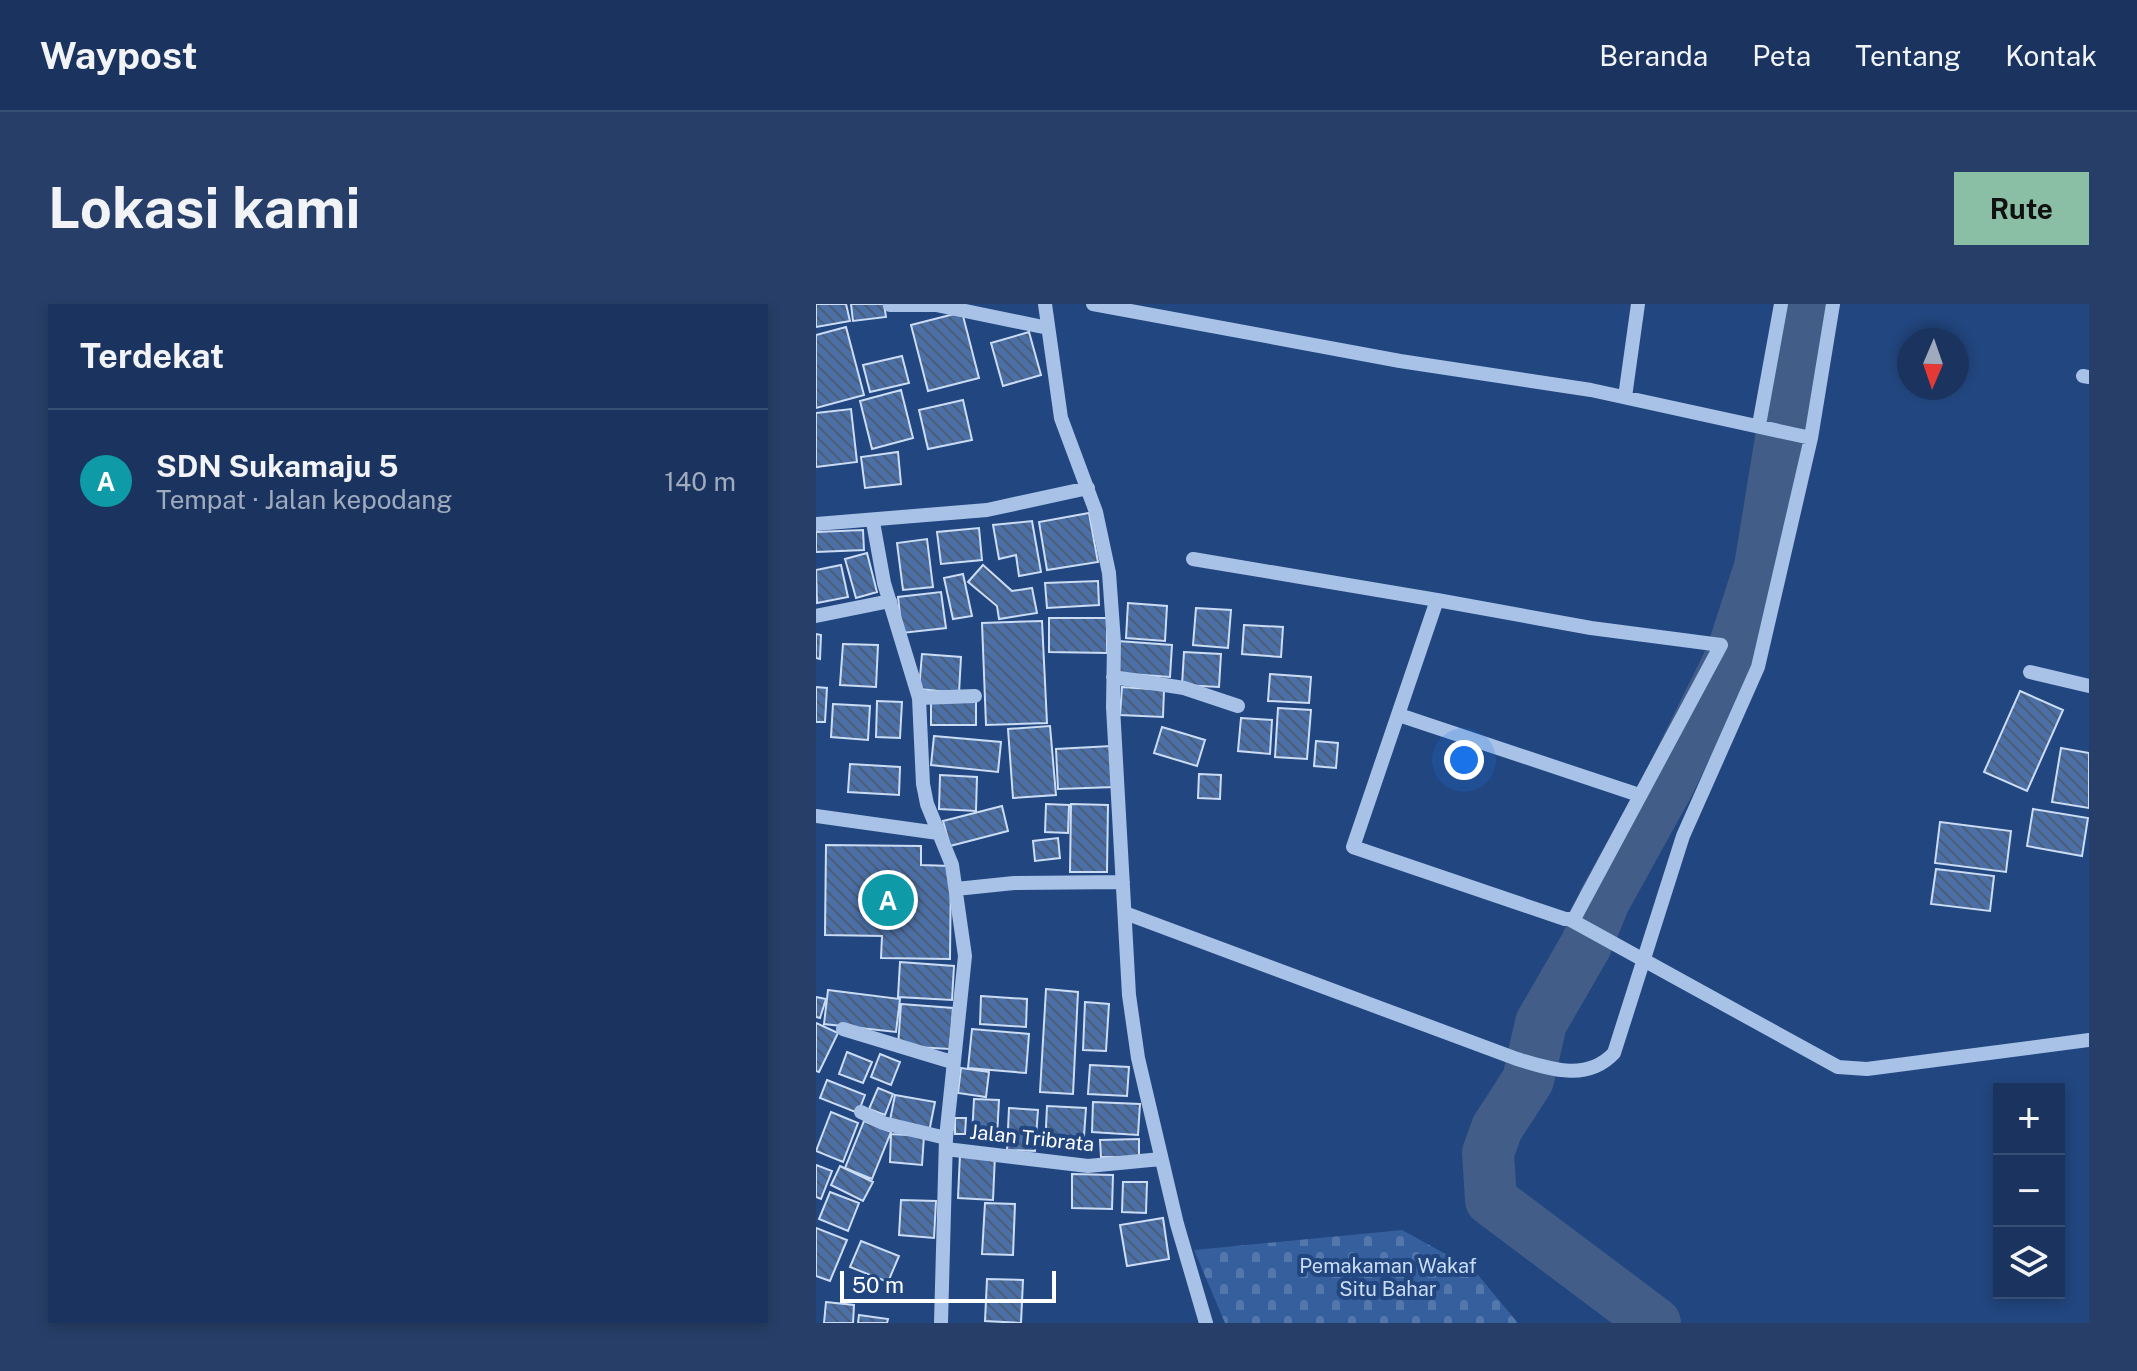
<!DOCTYPE html>
<html lang="id">
<head>
<meta charset="utf-8">
<style>
	body { margin:0; font-family:"Public Sans",sans-serif; background:#273f68; color:#f1f3f6 }
	.controls { position:absolute; right:24px; bottom:24px; display:grid; overflow:hidden; border-radius:0px; box-shadow:0 4px 12px #0003 }
	.controls button { width:72px; height:72px; display:grid; place-items:center; padding:0; border:0; border-bottom:2px solid #384f74; background:#1a345f; color:#f1f3f6; font:40px sans-serif }
	.compass { position:absolute; left:1081px; top:24px; width:72px; height:72px; border-radius:50%; background:#1a345f; box-shadow:0 4px 12px #0003; rotate:182deg }
	.scale { position:absolute; left:24px; bottom:20px; width:216px; box-sizing:border-box; padding-left:8px; border:4px solid #fff; border-top:0; font-size:22px; line-height:28px; white-space:nowrap; color:#fff; -webkit-text-stroke:6px #22467f; paint-order:stroke }
	.you { position:absolute; left:648px; top:456px; width:28px; height:28px; margin:-20px; border:6px solid #fff; border-radius:50%; background:#1a73e8; box-shadow:0 0 0 12px #1a73e833 }
	.badge { display:grid; place-items:center; width:52px; height:52px; border-radius:50%; background:#8abfa5; color:#fff; font-size:26px; font-weight:700 }
	.pin { position:absolute; translate:-50% -50%; border:4px solid #fff; box-shadow:0 2px 8px #0006 }
	.list { margin:0; padding:0; list-style:none }
	h2 { display:flex; justify-content:space-between; align-items:center; height:104px; margin:0; padding:0 32px; font-size:34px }
	h2 small { font-size:26px; font-weight:400; color:#9faabd }
	.list li { display:grid; grid-template-columns:52px 1fr auto; gap:24px; align-items:center; box-sizing:border-box; height:144px; padding:0 32px; border-top:2px solid #384f74 }
	.list b { display:block; font-size:30px; white-space:nowrap }
	.list p { margin:0; font-size:26px; white-space:nowrap; color:#9faabd }
	.list em { font-size:26px; font-style:normal; color:#9faabd }
	.icon { flex:none; width:44px; height:44px; fill:none; stroke:currentColor; stroke-width:2; stroke-linecap:round; stroke-linejoin:round }
	.map { position:relative; flex:none; width:1273px; height:1019px; overflow:hidden; border-radius:0px }
	header { display:flex; align-items:center; gap:48px; box-sizing:border-box; height:112px; padding:0 40px; background:#1a345f; border-bottom:2px solid #384f74 }
	header strong { font-size:38px }
	nav { display:flex; gap:44px; margin-inline-start:auto; font-size:28px }
	.intro { display:flex; align-items:center; justify-content:space-between; box-sizing:border-box; height:192px; padding:0 48px }
	h1 { margin:0; font-size:56px }
	.button { padding:20px 36px; border-radius:0px; background:#8abfa5; color:#111; font-size:28px; font-weight:700 }
	main { display:flex; gap:48px; padding:0 48px }
	aside { flex:1; background:#1a345f; border-radius:0px; box-shadow:0 4px 12px #0003 }
	.map>svg:first-child { display:block }
</style>
</head>
<body>
<header>
<strong>Waypost</strong>
<nav><a>Beranda</a><a>Peta</a><a>Tentang</a><a>Kontak</a></nav>
</header>
<div class="intro"><h1>Lokasi kami</h1><a class="button">Rute</a></div>
<main>
<aside>
<h2>Terdekat<small></small></h2>
<ul class="list">
<li><span class="badge" style="background:#0f9aa8">A</span><div><b>SDN Sukamaju 5</b><p>Tempat · Jalan kepodang</p></div><em>140 m</em></li>
</ul>
</aside>
<div class="map">
<svg width="1273" height="1019" viewBox="0 0 1273 1019">
	<defs>
		<pattern id="cemetery-stones" width="16" height="16" patternUnits="userSpaceOnUse" patternTransform="scale(2)"><rect width="16" height="16" fill="#365f9d"/><path d="M2 7V4a2 2 0 0 1 4 0v3zM10 15v-3a2 2 0 0 1 4 0v3z" fill="#5477ac"/></pattern>
		<pattern id="building-back-hatch" width="6" height="6" patternUnits="userSpaceOnUse" patternTransform="scale(2)"><rect width="6" height="6" fill="#4b70a8"/><path d="M-1 5l2 2M0 0l6 6M5-1l2 2" fill="none" stroke="#4c5c75"/></pattern>
	</defs>
	<rect width="100%" height="100%" fill="#22467f"/>
	<!-- cemetery -->
	<path fill="url(#cemetery-stones)" d="M 586,926 L 657,965 L 702,1019 L 409,1019 L 378,946 Z"/>
	<g fill="none" stroke-linecap="round" stroke-linejoin="round">
		<!-- river -->
		<path stroke="#425d87" stroke-width="52" d="M 839,1019 L 675,896 L 672,849 L 681,824 L 712,776 L 725,719 L 770,641 L 788,597 L 851,483 L 915,353 L 944,263 L 987,0"/>
	</g>
	<!-- building -->
	<path fill="url(#building-back-hatch)" stroke="#cbdcf5" stroke-width="2" d="M 0,0 L 30,0 L 34,17 L 0,23 Z
		M 35,0 L 68,0 L 70,13 L 37,17 Z
		M 146,8 L 163,74 L 112,87 L 95,21 Z
		M 30,23 L 48,91 L 0,104 L 0,31 Z
		M 213,28 L 225,71 L 187,82 L 175,39 Z
		M 86,52 L 93,79 L 54,88 L 47,61 Z
		M 85,86 L 97,134 L 56,145 L 44,97 Z
		M 147,96 L 156,136 L 112,145 L 103,106 Z
		M 35,105 L 41,158 L 0,163 L 0,109 Z
		M 82,148 L 85,180 L 49,184 L 45,153 Z
		M 273,209 L 282,258 L 231,266 L 223,218 Z
		M 216,217 L 225,268 L 203,272 L 200,251 L 183,255 L 177,221 Z
		M 163,224 L 166,256 L 125,260 L 121,228 Z
		M 47,226 L 48,246 L 0,248 L 0,228 Z
		M 111,235 L 117,283 L 87,286 L 81,239 Z
		M 51,249 L 61,288 L 40,294 L 29,255 Z
		M 25,261 L 32,293 L 1,299 L 0,266 Z
		M 167,261 L 196,287 L 216,284 L 221,309 L 183,315 L 181,302 L 152,278 Z
		M 147,270 L 156,312 L 137,315 L 128,274 Z
		M 282,277 L 283,301 L 231,304 L 229,279 Z
		M 125,288 L 130,324 L 86,329 L 82,293 Z
		M 312,299 L 351,302 L 349,337 L 310,334 Z
		M 380,304 L 415,306 L 412,344 L 377,341 Z
		M 233,314 L 291,314 L 291,349 L 233,348 Z
		M 226,317 L 231,419 L 170,421 L 166,319 Z
		M 428,321 L 467,323 L 465,353 L 426,350 Z
		M 0,330 L 5,331 L 4,355 L 0,354 Z
		M 302,337 L 356,341 L 354,373 L 300,369 Z
		M 27,340 L 62,341 L 60,383 L 24,381 Z
		M 368,348 L 405,350 L 403,383 L 366,381 Z
		M 106,350 L 145,353 L 143,389 L 103,385 Z
		M 454,370 L 495,373 L 493,399 L 452,397 Z
		M 0,383 L 11,384 L 9,418 L 0,418 Z
		M 306,383 L 348,386 L 347,413 L 304,411 Z
		M 1204,387 L 1247,406 L 1211,487 L 1168,468 Z
		M 61,397 L 86,398 L 84,434 L 60,433 Z
		M 115,397 L 160,398 L 160,421 L 115,421 Z
		M 17,400 L 54,402 L 52,436 L 15,433 Z
		M 462,404 L 495,406 L 491,455 L 459,453 Z
		M 425,414 L 456,416 L 454,450 L 422,447 Z
		M 234,422 L 240,491 L 197,494 L 192,425 Z
		M 346,423 L 389,436 L 381,462 L 338,449 Z
		M 118,432 L 185,438 L 182,468 L 115,461 Z
		M 500,437 L 522,439 L 520,464 L 498,462 Z
		M 295,442 L 298,483 L 242,485 L 240,445 Z
		M 1245,444 L 1273,449 L 1273,504 L 1236,498 Z
		M 34,460 L 84,463 L 83,491 L 32,488 Z
		M 383,470 L 405,471 L 404,495 L 382,494 Z
		M 124,471 L 161,473 L 160,507 L 123,505 Z
		M 230,500 L 253,501 L 252,529 L 229,528 Z
		M 255,500 L 292,501 L 291,568 L 254,568 Z
		M 186,502 L 192,527 L 134,542 L 127,517 Z
		M 1217,505 L 1272,514 L 1266,552 L 1211,542 Z
		M 1124,518 L 1195,527 L 1190,568 L 1119,559 Z
		M 242,534 L 244,554 L 219,557 L 217,537 Z
		M 10,541 L 105,542 L 105,561 L 135,562 L 134,655 L 65,654 L 66,632 L 9,631 Z
		M 1120,565 L 1178,572 L 1174,607 L 1115,600 Z
		M 84,658 L 138,662 L 136,696 L 82,693 Z
		M 230,685 L 262,688 L 257,790 L 224,788 Z
		M 12,686 L 84,695 L 80,728 L 8,720 Z
		M 165,692 L 211,695 L 210,723 L 164,720 Z
		M 0,693 L 10,695 L 4,714 L 0,713 Z
		M 269,698 L 293,700 L 290,747 L 267,746 Z
		M 85,700 L 137,704 L 134,745 L 82,742 Z
		M 0,719 L 22,729 L 3,768 L 0,767 Z
		M 156,725 L 213,730 L 210,769 L 152,764 Z
		M 31,748 L 56,758 L 47,779 L 23,770 Z
		M 64,750 L 84,758 L 75,781 L 55,773 Z
		M 274,761 L 313,763 L 311,792 L 272,790 Z
		M 145,764 L 173,768 L 170,793 L 142,789 Z
		M 11,776 L 49,791 L 42,809 L 4,794 Z
		M 62,784 L 77,790 L 69,811 L 53,805 Z
		M 79,791 L 119,798 L 113,828 L 73,821 Z
		M 158,795 L 183,796 L 181,832 L 156,832 Z
		M 277,798 L 324,800 L 322,831 L 276,828 Z
		M 231,802 L 270,804 L 267,846 L 229,844 Z
		M 193,804 L 222,806 L 219,847 L 191,846 Z
		M 15,808 L 42,819 L 27,858 L 0,847 Z
		M 139,814 L 150,814 L 149,830 L 139,830 Z
		M 48,817 L 75,828 L 56,875 L 29,864 Z
		M 75,830 L 108,832 L 106,861 L 74,858 Z
		M 323,835 L 323,853 L 285,853 L 284,836 Z
		M 144,850 L 179,851 L 177,896 L 142,894 Z
		M 0,861 L 16,867 L 5,895 L 0,893 Z
		M 24,862 L 57,878 L 47,897 L 15,881 Z
		M 256,870 L 297,871 L 296,905 L 256,904 Z
		M 307,878 L 331,878 L 330,909 L 306,908 Z
		M 14,888 L 43,899 L 32,927 L 3,915 Z
		M 85,896 L 120,897 L 118,934 L 83,931 Z
		M 169,899 L 199,900 L 197,951 L 166,950 Z
		M 347,914 L 353,955 L 311,962 L 304,921 Z
		M 0,924 L 31,936 L 14,977 L 0,972 Z
		M 45,937 L 83,952 L 72,978 L 34,963 Z
		M 171,975 L 207,976 L 205,1019 L 169,1017 Z
		M 10,998 L 38,1001 L 37,1019 L 8,1019 Z
		M 43,1011 L 72,1015 L 71,1019 L 42,1019 Z"/>
	<g fill="none" stroke-linecap="round" stroke-linejoin="round">
		<!-- minor -->
		<path stroke="#a7c1e7" stroke-width="14" d="M 229,0 L 245,114 L 280,208 L 293,269 L 298,338 L 297,403 L 313,691 L 322,754 L 361,920 L 390,1019
			M 277,0 L 584,57 L 775,86 L 995,134
			M 74,1 L 120,1 L 232,24
			M 1267,72 L 1273,73
			M 809,93 L 822,0
			M 943,121 L 965,0
			M 57,218 L 68,279 L 103,394 L 107,480 L 111,500 L 136,561 L 149,652 L 130,834 L 125,1019
			M 0,220 L 171,206 L 272,184
			M 377,255 L 621,296 L 537,543 L 749,615 L 758,615 L 905,341 L 775,324 L 621,296
			M 0,312 L 74,297
			M 1214,368 L 1273,382
			M 297,373 L 368,384 L 422,402
			M 103,394 L 159,392
			M 583,411 L 823,491
			M 0,512 L 122,529
			M 140,585 L 198,579 L 307,578
			M 309,609 L 701,755 C 734,765 771,778 798,749 L 867,532 L 942,363 L 995,134 L 1017,0
			M 755,616 L 1022,763 L 1051,765 L 1273,736
			M 27,725 L 136,758
			M 45,808 L 67,819 L 130,834
			M 130,845 L 272,862 L 345,855"/>
	</g>
	<g text-anchor="middle" dominant-baseline="central" stroke-width="8" stroke-linejoin="round" paint-order="stroke">
		<!-- street labels -->
		<g font-size="20" fill="#fff" stroke="#22467f">
			<text transform="translate(216 834) rotate(6)">Jalan Tribrata</text>
		</g>
		<!-- park labels -->
		<g font-size="20" fill="#cbdcf5" stroke="#22467f">
			<text x="572" y="962">Pemakaman Wakaf<tspan x="572" dy="23">Situ Bahar</tspan></text>
		</g>
	</g>
</svg>
<div class="controls">
<button>+</button>
<button>−</button>
<button><svg class="icon" aria-label="layers" viewBox="0 0 24 24"><path d="M12 4l9 5-9 5-9-5zM3 14l9 5 9-5"/></svg></button>
</div>
<svg class="compass" viewBox="-18 -18 36 36"><path d="M0-13l5 13h-10z" fill="#e53935"/><path d="M0 13l5-13h-10z" fill="#9faabd"/></svg>
<div class="scale">50 m</div>
<div class="you"></div>
<div class="pin badge" style="left:72px;top:596px;background:#0f9aa8">A</div>
</div>
</main>
</body>
</html>
